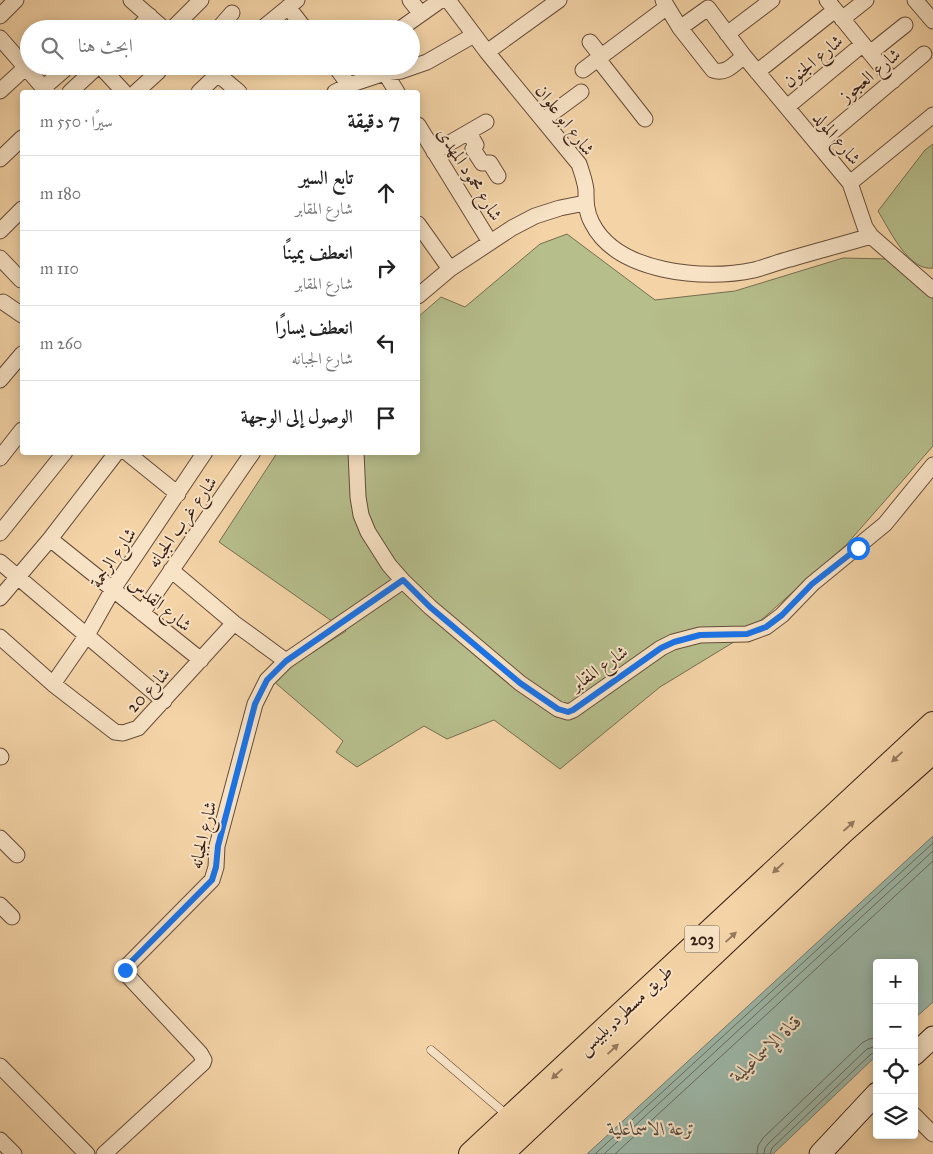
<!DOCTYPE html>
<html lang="ar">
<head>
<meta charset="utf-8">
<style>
	body { margin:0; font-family:"IM FELL Great Primer",Amiri,serif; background:#f2f2f2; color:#222; direction:rtl }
	.controls { position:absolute; right:15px; bottom:15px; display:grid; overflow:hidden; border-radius:5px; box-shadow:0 2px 12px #0003 }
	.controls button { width:45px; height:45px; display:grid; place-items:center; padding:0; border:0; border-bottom:1px solid #e0e0e0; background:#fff; color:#222; font:25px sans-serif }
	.stop { position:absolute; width:15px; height:15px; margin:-11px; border:4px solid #1a73e8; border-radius:50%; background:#fff }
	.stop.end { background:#1a73e8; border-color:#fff; box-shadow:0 1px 5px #0008 }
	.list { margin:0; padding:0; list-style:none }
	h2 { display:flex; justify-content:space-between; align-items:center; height:65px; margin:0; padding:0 20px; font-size:21px }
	h2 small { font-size:16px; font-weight:400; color:#767676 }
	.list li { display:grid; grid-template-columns:32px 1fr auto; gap:15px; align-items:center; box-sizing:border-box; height:75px; padding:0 20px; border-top:1px solid #e0e0e0 }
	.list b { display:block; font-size:19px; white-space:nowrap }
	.list p { margin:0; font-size:16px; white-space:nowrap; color:#767676 }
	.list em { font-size:16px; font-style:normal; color:#767676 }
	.icon { flex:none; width:28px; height:28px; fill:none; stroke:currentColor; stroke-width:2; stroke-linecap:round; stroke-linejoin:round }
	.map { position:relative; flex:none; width:933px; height:1154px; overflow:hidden; direction:ltr }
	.search { position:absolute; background:#fff; box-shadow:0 2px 12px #0003; left:20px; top:20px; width:400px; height:55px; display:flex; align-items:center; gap:12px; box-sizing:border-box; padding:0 18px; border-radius:28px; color:#767676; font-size:19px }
	.panel { position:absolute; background:#fff; box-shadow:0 2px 12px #0003; left:20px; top:90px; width:400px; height:365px; border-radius:5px; direction:rtl }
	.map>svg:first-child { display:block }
</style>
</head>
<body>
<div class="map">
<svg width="933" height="1154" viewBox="0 0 933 1154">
	<rect width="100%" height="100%" fill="#f4d4a7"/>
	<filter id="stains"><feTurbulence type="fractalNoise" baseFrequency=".004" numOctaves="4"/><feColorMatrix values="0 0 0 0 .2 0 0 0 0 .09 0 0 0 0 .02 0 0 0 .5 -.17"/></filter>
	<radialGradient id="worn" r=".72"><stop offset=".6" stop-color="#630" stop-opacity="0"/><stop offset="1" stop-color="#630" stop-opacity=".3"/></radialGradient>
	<!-- green -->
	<path fill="#b6be8c" stroke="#766e50" d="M 933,144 L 933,268 C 909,272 889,229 878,211 L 925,150 Z
		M 567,234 L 655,300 L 735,291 L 843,258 L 890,259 L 933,299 L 933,446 L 846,545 L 742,637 L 660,687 L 560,769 L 494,720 L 447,739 L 424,726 L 357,767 L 336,752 L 343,741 L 271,679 L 346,631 L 219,542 L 277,453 L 418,452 L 418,317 L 441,297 L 465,307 L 540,244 Z"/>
	<!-- water -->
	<path fill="#9cb8a9" stroke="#747a6e" d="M 933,836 L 933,1002 L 914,1019 L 914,963 L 877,963 L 877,1055 L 773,1154 L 587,1154 Z"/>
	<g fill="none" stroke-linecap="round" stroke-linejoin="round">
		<!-- shore -->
		<path stroke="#6a6b5f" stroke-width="1" d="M 595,1154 L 933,843
			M 604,1154 L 933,851
			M 615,1154 L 933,861
			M 757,1154 L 758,1146 L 763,1138 L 862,1043 L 869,1039 L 877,1038
			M 764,1154 L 765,1148 L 768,1144 L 867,1049 L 877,1046
			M 770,1154 L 772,1148 L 871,1054 L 877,1052"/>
		<!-- lane casing -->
		<g stroke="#664c3a" stroke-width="9">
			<path id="lane" d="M 431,1050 L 507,1115"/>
		</g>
		<!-- street casing -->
		<g stroke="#664c3a" stroke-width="17">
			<path id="street" d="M 131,0 L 164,29
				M 410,0 L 421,14
				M 448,0 L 487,52 L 579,164 C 582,173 585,181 586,190 C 586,202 586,212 592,223 C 617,273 705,281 754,270 C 766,267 778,262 790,259 C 817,251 844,244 871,236
				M 663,0 L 680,28 L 713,70 C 726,75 734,64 744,56
				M 827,0 L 893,81
				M 915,0 L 933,21
				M 288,7 L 305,29
				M 0,16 L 16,0
				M 842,19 L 866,0
				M 265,26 L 297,0
				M 680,28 L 708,8 L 744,56 L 850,183 L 865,227 L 871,236 L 933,290
				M 137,29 L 150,16
				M 172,29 L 201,0
				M 218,29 L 232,13
				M 400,29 L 441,0
				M 727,34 L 772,0
				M 0,38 L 47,92
				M 590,42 L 601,56
				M 487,52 L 559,0
				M 870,53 L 905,25
				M 598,59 L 645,119
				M 100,66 L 124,92
				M 208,66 L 239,92
				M 335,66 L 349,85
				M 583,70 L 667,7
				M 757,72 L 835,10
				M 385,73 L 397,92
				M 43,88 L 64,70
				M 0,91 L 25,68
				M 70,92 L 98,66
				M 136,92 L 158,72
				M 199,92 L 218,74
				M 335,92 L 349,85 L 385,73 L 401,71 L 427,62 L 474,35
				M 787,107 L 863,44
				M 543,120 L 581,92
				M 418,125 L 490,242
				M 469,133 L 476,145 L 473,149 L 482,163 L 490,163 L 498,176
				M 818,144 L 924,54
				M 434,152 L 486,122
				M 0,159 L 22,138
				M 850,183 L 933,115
				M 418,224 L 450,269
				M 0,231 L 22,209
				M 0,258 L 21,280
				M 418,296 L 450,269 L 512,228 L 535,216 L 560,208 L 585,203
				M 3,302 L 22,315
				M 0,380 L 22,354
				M 126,452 L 178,494
				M 356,452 L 358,497 L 361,515 L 368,532 L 389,565 L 403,581 L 430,607 L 520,683 L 558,709 L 568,712 L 573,710 L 661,648 L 673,642 L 700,635 L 747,634 L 766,627 L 782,615 L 812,584 L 885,524 L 933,465
				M 0,458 L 22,430
				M 0,533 L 65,452
				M 50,539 L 201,660
				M 0,562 L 164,701
				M 171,570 L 234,623 L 286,661
				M 0,598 L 50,539 L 117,452
				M 142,613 L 253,452
				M 0,637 L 53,684 L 115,732 L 123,733 L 138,728 L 234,623
				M 53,684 L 87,635 L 113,589 L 205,452
				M 0,756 L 1,757
				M 0,838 L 17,855
				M 0,905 L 12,917
				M 0,1066 L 87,1154
				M 914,1115 L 933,1134
				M 0,1140 L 14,1154
				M 104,1154 L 203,1063 L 204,1060 L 200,1053 L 127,975 L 125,970 L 127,966 L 212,880 L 216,867 L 217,846 L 255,704 L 267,680 L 286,661 L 403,581"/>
		</g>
		<!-- secondary casing -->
		<g stroke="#371e15" stroke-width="23">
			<path id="secondary" d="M 914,1055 L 933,1037
				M 820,1154 L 877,1093"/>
		</g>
		<!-- primary casing -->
		<g stroke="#371e15" stroke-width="26">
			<path id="primary" d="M 471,1154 L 933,724
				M 501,1154 L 843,831 L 933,751"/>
		</g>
		<!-- lane -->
		<use href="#lane" stroke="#f8e3c6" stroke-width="8"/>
		<!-- street -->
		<use href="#street" stroke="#f8e3c6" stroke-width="15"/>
		<!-- secondary -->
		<use href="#secondary" stroke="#f8e3c6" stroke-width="21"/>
		<!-- primary -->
		<use href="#primary" stroke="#f4d4a7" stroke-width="24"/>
	</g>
	<!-- one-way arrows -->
	<defs><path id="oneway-solid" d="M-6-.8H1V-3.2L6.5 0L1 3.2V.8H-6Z" transform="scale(1.25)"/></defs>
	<g fill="#96795e">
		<use href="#oneway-solid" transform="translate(897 757) rotate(137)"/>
		<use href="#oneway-solid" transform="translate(849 826) rotate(-42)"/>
		<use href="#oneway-solid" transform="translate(778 868) rotate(137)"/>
		<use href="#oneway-solid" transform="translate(731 937) rotate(-43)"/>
		<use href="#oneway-solid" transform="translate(613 1049) rotate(-43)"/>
		<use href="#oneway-solid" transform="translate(557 1074) rotate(137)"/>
	</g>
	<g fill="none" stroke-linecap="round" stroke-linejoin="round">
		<!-- route -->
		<path stroke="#1a73e8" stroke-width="6" d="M 125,970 L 127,966 L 212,880 L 216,867 L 218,846 L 255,704 L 267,680 L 286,661 L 403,580 L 430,607 L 520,683 L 558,709 L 568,712 L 573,710 L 661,648 L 674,642 L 700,635 L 747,634 L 766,627 L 782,615 L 812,584 L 858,548"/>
	</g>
	<g text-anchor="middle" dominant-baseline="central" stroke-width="4" stroke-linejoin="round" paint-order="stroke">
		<!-- shield labels -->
		<rect fill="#f8e3c6" stroke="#71594a" stroke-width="1" x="684.5" y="925.5" width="35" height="27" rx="4"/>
		<g font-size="16" font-weight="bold" fill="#371e15">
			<text x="702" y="939">203</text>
		</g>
		<!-- street labels -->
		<g font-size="18" fill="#371e15" stroke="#f8e3c6">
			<text transform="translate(813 61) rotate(-40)">شارع الجنون</text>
			<text transform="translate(870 75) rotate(-40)">شارع العجوز</text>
			<text transform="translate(565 120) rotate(52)">شارع ابو علوان</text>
			<text transform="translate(837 138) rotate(50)">شارع المولد</text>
			<text transform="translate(470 174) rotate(58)">شارع محمود المهدى</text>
			<text transform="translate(182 522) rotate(-55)">شارع غرب الجبانه</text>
			<text transform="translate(113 558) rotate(-56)">شارع الرحمة</text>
			<text transform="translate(160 604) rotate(39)">شارع القدس</text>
			<text transform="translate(599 668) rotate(-35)">شارع المقابر</text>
			<text transform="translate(148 690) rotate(-47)">شارع 20</text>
			<text transform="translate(203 835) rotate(-77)">شارع الجبانه</text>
			<text transform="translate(625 1010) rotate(-43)">طريق مسطرد, بلبيس</text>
		</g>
		<!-- water labels -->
		<g font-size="19" font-style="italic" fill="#554c41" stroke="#f8e3c6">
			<text transform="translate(766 1048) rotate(-43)">قناة الإسماعيلية</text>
			<text x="652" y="1128">ترعة الاسماعلية</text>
		</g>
	</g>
	<rect width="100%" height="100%" filter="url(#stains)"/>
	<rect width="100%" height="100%" fill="url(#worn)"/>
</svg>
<div class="controls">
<button>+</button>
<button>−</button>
<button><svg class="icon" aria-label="locate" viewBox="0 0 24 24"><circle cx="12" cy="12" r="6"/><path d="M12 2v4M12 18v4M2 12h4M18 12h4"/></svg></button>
<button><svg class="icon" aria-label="layers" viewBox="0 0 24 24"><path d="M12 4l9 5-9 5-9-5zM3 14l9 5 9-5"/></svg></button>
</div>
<div class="stop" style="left:858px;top:548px"></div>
<div class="stop end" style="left:125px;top:970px"></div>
<div class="search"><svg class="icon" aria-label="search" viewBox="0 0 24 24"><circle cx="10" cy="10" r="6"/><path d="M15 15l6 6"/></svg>ابحث هنا</div>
<section class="panel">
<h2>7 دقيقة<small>سيرًا · 550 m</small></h2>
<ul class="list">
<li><svg class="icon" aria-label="ahead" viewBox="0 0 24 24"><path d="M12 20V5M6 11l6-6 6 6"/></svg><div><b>تابع السير</b><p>شارع المقابر</p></div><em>180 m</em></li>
<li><svg class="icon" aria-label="right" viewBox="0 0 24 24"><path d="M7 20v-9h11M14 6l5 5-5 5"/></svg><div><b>انعطف يمينًا</b><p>شارع المقابر</p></div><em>110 m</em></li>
<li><svg class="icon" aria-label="left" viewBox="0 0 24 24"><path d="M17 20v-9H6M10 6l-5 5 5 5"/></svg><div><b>انعطف يسارًا</b><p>شارع الجبانه</p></div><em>260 m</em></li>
<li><svg class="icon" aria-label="arrive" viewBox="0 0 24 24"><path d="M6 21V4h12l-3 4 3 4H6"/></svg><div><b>الوصول إلى الوجهة</b></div></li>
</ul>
</section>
</div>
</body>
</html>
